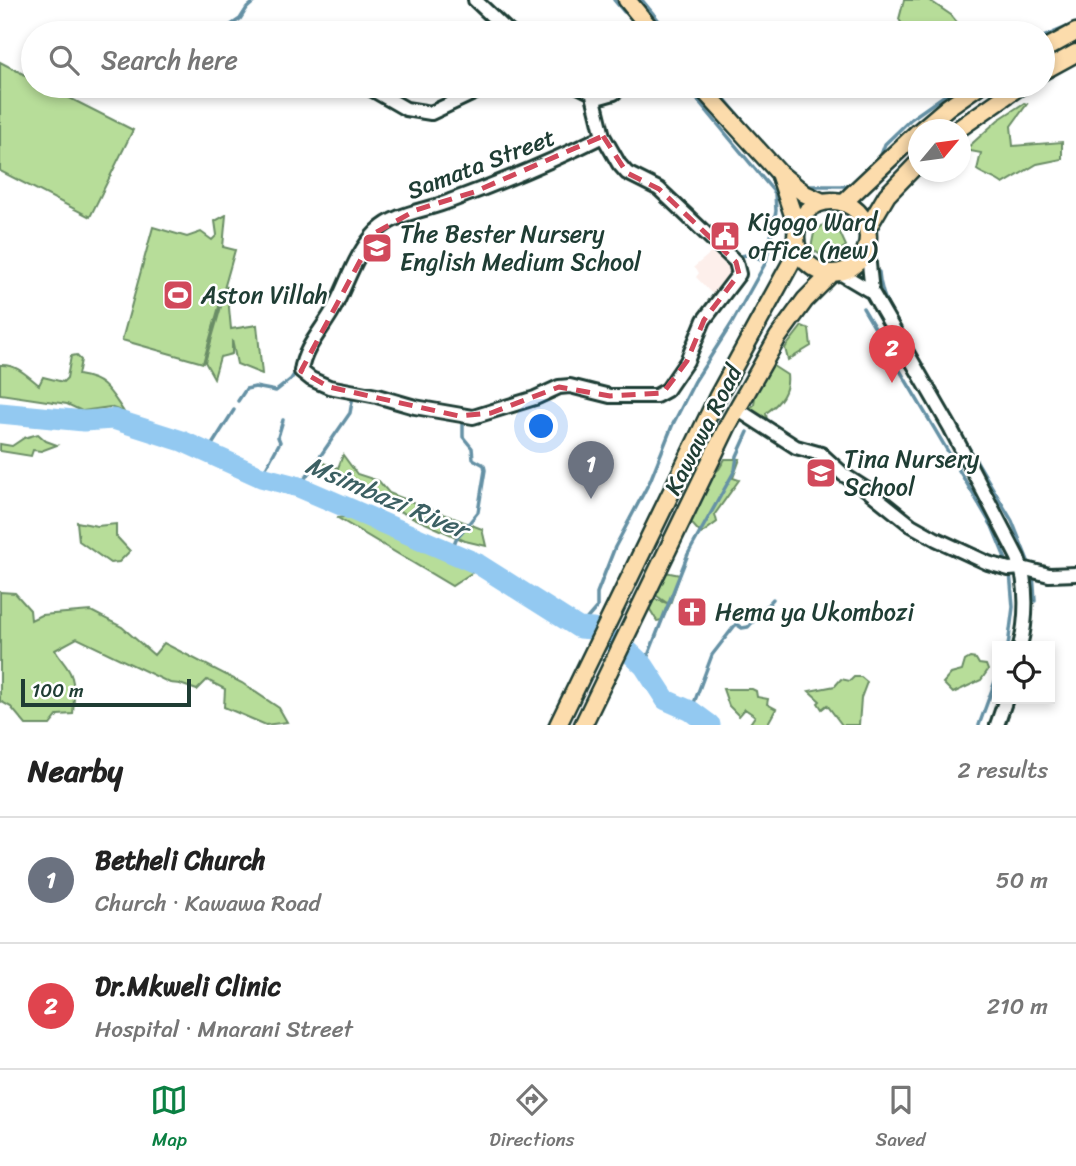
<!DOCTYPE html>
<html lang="en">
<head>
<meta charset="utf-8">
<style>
	body { margin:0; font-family:Sriracha,sans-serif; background:#f6f6f6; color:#222 }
	.controls { position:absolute; right:21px; bottom:21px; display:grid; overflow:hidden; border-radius:0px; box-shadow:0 4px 10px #0003 }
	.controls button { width:63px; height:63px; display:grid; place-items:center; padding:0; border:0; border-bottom:2px solid #e0e0e0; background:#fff; color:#222; font:35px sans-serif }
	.compass { position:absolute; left:908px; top:119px; width:63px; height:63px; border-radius:50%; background:#fff; box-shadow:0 4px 10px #0003; rotate:61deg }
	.scale { position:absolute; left:21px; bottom:18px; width:170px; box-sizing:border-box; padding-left:7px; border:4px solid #1f3d34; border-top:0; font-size:19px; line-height:24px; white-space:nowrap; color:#1f3d34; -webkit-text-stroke:5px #fff; paint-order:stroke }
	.you { position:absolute; left:542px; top:427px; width:24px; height:24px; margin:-18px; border:5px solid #fff; border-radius:50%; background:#1a73e8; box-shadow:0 0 0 10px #1a73e833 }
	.badge { display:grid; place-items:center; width:46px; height:46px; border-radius:50%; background:#0b8043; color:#fff; font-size:23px; font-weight:700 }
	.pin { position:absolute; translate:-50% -58px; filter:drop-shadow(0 2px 4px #0008) }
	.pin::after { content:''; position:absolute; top:37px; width:24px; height:21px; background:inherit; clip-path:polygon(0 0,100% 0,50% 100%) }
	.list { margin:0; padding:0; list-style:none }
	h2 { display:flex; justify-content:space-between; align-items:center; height:91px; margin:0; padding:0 28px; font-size:30px }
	h2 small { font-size:23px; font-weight:400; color:#767676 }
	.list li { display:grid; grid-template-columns:46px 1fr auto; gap:21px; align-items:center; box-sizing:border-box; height:126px; padding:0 28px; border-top:2px solid #e0e0e0 }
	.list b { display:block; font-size:26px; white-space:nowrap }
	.list p { margin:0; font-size:23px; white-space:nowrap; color:#767676 }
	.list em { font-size:23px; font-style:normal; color:#767676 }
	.icon { flex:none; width:38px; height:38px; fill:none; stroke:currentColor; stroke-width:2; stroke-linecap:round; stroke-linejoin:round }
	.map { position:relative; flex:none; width:1076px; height:725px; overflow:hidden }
	.search { position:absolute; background:#fff; box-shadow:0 4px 10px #0003; left:21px; right:21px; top:21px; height:77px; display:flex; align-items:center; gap:18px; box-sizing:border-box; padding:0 24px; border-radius:38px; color:#767676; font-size:26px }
	.sheet { height:343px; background:#fff }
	nav { display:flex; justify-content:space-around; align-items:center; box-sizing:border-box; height:98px; border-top:2px solid #e0e0e0; background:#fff; font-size:19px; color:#767676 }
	nav a { display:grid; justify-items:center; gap:4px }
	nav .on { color:#0b8043 }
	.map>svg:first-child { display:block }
</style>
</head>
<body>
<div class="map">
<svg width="1076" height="725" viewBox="0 0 1076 725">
	<rect width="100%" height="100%" fill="#fff"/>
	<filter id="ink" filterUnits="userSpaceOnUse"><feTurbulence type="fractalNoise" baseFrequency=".0143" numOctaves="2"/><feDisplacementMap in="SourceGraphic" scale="14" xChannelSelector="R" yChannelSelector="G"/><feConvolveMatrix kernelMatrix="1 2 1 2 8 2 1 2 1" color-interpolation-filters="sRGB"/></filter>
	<g filter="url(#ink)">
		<!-- built -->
		<path fill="#fdefeb" d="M 713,251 L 737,271 L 724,287 L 713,295 L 696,277 L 699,273 L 694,267 Z"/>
		<!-- green -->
		<path fill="#b7dd99" stroke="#6b8d66" stroke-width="2" d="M 904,0 L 929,0 L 951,15 L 966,33 L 907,33 L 899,19 Z
			M 0,62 L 33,79 L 33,86 L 46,86 L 133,130 L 90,217 L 0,171 Z
			M 1024,103 L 1027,104 L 1011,126 L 1013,146 L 1062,142 L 1062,159 L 1037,164 L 1003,184 C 994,177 985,176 977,170 L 981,153 L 965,150 L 998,120 Z
			M 226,215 L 223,247 L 235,250 L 203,363 L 122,340 L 153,227 L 187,237 L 201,232 L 212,240 L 217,235 L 215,221 Z
			M 825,223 L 837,226 L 846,246 L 833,255 L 823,257 L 811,248 L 814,233 Z
			M 227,286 L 231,329 L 257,325 L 262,374 L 237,364 L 232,340 L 232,354 L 220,357 L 214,378 L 205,362 Z
			M 802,326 L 809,329 L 811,346 L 788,360 L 785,348 Z
			M 76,355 L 81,360 L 78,375 C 105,379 109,390 124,412 L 110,407 L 82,411 L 67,404 L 0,394 L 0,365 C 17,364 26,375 39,385 L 43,377 L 63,382 L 67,378 L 71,356 Z
			M 770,364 L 787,375 C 789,392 780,403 766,413 L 767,421 L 751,426 L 745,421 L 743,413 L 754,405 L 758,372 Z
			M 38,434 L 46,441 L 57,445 L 41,451 L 33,450 L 31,456 L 0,451 L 0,444 L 12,446 L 24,438 Z
			M 343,455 L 357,474 L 379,481 L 389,493 L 482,529 L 486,546 L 465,541 L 401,512 L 317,468 L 320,462 L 338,468 Z
			M 725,459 L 740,459 L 733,478 L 739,480 L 715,514 L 717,522 L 701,534 L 687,518 L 706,490 L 709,477 L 719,469 Z
			M 355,515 L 440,538 L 473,572 L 452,586 L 338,518 Z
			M 77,522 L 97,526 L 116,524 L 116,536 L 130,551 L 119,562 L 110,563 L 79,541 Z
			M 665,572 L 680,575 L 670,604 L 662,620 L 657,621 L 649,608 L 652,598 L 667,603 L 654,594 Z
			M 0,592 L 15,593 L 30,610 L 31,620 L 41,615 L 91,611 L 122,627 L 154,655 L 164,643 L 242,683 L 279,708 L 287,722 L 266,725 L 224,707 L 225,689 L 207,680 L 197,690 L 180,684 L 170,683 L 77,638 L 55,650 C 59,658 64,662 68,669 C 76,681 74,700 73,714 L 58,715 L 50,725 L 26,725 L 11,707 L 0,701 Z
			M 970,658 L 976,659 L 979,664 L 986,665 L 988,670 L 981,680 L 953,693 L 943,683 L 951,674 L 962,671 L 965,661 Z
			M 854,677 L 861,677 L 867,682 L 861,698 L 859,725 L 842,725 L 827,705 L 822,709 L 818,703 L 820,701 L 809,691 L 835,686 L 841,679 L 850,681 Z
			M 723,689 L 752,689 L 756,691 L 757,697 L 768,699 L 767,704 L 776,709 L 767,725 L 749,725 L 755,716 L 745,709 L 739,716 L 729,706 Z"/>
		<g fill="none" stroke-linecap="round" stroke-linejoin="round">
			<!-- stream -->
			<path stroke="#6591a5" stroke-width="3.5" d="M 614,0 L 624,12
				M 642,0 L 669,33
				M 510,24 L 523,33
				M 633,24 L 641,33
				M 230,33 L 231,25 L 240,19 L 247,8 L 256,0
				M 1043,37 L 1076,23
				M 714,86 L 755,135
				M 879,160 L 885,144 L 911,119 L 958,86
				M 636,171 L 654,180
				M 802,182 L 808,186 L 847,186 L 858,179
				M 736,257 L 751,254 L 766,262
				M 879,272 C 881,308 913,350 930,380
				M 863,308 L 992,526 L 1008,565
				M 238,401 L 246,389 L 255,387 L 276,391 L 291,379 L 298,369
				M 956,426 L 1012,521 L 1030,566
				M 208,451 L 234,410
				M 261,477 L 280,442 L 278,437 L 283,420
				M 299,487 L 350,413 L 353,396
				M 451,552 L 456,539 L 478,512 L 485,470 L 484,465 L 473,459 L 472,448 L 463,437 L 463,422
				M 1033,573 L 1035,601
				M 579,628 L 597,607 L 597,593 L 615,547 L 650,481 L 672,426 L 695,381 L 732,323 L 766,262 L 776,211 L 775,193 L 686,86
				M 1008,646 L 1013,607 L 1010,572
				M 644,666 L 688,554 L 735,470 L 737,456 L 748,432
				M 691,711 L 712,655 L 736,624 L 742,628 L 748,627 L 773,599
				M 979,725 L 997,676"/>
			<!-- river -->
			<path stroke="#93c9f1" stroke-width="21" d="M 0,413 L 84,421 L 113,419 L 182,441 L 261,477 L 299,487 L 478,564 L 579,628 L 593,629 L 627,650 L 644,666 L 666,700 L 691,711 L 710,725"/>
			<!-- minor casing -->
			<g stroke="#1f3d34" stroke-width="18">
				<path id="minor" d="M 475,0 L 510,33
					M 366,86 L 406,109 L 431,113 L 488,86
					M 578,86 L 600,97 L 614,93 L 623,86
					M 593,95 L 603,136 L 619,164 L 627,173 L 659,189 L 736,262 L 739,274 L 704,320 L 687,361 L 667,390 L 656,396 L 610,396 L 570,386 L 559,387 L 535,398 L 473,417 L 415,407 L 377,396 L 329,387 L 311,379 L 301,371 C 304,348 322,330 333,310 C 347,284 355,253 377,231 C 397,212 426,211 450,201 C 502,182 553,161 603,136
					M 867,245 L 872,292 L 950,427 L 1018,558 C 1028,584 1027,620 1020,646
					M 840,273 L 872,292
					M 737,409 L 796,447 L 821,454 L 844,475 L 866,489 L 911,525 L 936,539 L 988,563 L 1009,569 L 1022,568 L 1049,575 L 1076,574
					M 997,725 L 1006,699"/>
			</g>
			<!-- major casing -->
			<g stroke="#1f3d34" stroke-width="21">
				<path id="major" d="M 627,0 L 654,33
					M 1043,50 L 1076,32
					M 1043,71 L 1076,53
					M 700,86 L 779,173 L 805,194 L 823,202
					M 921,130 L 948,107 L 978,86
					M 957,130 L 1020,86
					M 779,173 L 797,227
					M796 237a36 36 0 1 1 72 0a36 36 0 1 1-72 0Z
					M 843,203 L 918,132
					M 867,229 L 887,195 L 918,163
					M 558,725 L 718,396 L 798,250
					M 583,725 L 728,425 L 778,337 L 805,300 L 831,274"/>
			</g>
			<!-- minor -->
			<use href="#minor" stroke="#fff" stroke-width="12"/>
			<!-- major -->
			<use href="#major" stroke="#fcdcac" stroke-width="16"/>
		</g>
	</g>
	<!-- marked area -->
	<path fill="none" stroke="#d1495b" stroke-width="5" stroke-dasharray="14 9" stroke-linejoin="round" d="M 603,136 L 627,173 L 659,189 L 736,262 L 739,274 L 704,320 L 687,361 L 663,393 L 610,396 L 559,387 L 491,413 L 459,416 L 329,387 L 301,371 L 375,233 L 416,210 L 474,192 Z"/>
	<!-- icons -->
	<defs>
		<g id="civic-square" transform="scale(1.575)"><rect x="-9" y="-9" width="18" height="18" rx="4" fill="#d1495b" stroke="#fff"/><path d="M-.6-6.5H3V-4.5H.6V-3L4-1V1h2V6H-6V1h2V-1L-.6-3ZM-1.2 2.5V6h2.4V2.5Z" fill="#fff"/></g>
		<g id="school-square" transform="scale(1.575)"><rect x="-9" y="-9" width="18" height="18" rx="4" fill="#d1495b" stroke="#fff"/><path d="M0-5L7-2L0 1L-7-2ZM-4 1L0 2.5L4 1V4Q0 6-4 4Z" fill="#fff"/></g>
		<g id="stadium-square" transform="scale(1.575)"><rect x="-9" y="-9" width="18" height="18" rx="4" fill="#d1495b" stroke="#fff"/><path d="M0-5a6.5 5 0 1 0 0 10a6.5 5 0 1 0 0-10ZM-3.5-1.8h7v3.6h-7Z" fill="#fff"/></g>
		<g id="church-square" transform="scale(1.575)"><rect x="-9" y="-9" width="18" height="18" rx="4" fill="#d1495b" stroke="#fff"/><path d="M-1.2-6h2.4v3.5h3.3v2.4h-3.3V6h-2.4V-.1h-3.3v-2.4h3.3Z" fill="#fff"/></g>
	</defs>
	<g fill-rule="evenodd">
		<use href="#civic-square" x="725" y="236"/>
		<use href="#school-square" x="377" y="248"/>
		<use href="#stadium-square" x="178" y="295"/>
		<use href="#school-square" x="821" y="473"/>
		<use href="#church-square" x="692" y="612"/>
	</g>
	<g text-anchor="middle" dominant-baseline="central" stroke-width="5" stroke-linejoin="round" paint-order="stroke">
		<!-- street labels -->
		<g font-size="24" fill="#1f3d34" stroke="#fff">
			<text transform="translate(481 164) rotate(-21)">Samata Street</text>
			<text transform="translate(703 430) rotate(-63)">Kawawa Road</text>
		</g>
		<!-- poi labels -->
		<g font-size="24" fill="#1f3d34" stroke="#fff" text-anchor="start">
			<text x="748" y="222">Kigogo Ward<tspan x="748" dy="28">office (new)</tspan></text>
			<text x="400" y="234">The Bester Nursery<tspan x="400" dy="28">English Medium School</tspan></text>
			<text x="201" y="295">Aston Villah</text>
			<text x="844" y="459">Tina Nursery<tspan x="844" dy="28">School</tspan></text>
			<text x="715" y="612">Hema ya Ukombozi</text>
		</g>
		<!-- water labels -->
		<g font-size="26" font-style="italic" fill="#3c6063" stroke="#fff">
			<text transform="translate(387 497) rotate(23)">Msimbazi River</text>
		</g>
	</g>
</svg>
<div class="controls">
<button><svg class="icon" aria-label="locate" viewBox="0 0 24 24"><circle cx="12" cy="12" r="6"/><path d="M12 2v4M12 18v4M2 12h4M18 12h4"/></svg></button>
</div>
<svg class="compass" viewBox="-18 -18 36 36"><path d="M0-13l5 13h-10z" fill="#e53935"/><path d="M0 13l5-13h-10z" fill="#767676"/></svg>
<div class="scale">100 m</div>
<div class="you"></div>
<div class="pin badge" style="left:591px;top:499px;background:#6b7280">1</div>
<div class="pin badge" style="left:892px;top:383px;background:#e0444e">2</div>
<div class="search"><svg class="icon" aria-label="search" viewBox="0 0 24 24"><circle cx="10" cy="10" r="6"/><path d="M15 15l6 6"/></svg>Search here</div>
</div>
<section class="sheet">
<h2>Nearby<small>2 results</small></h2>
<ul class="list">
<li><span class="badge" style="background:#6b7280">1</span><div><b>Betheli Church</b><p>Church · Kawawa Road</p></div><em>50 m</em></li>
<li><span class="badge" style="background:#e0444e">2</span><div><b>Dr.Mkweli Clinic</b><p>Hospital · Mnarani Street</p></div><em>210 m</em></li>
</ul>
</section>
<nav>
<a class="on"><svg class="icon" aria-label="map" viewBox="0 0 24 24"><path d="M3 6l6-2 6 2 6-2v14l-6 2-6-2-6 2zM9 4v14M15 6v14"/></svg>Map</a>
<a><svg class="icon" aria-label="directions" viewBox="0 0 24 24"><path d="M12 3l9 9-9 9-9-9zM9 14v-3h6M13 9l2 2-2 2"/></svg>Directions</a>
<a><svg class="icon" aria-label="saved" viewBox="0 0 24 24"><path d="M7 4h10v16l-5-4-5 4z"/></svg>Saved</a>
</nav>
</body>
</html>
